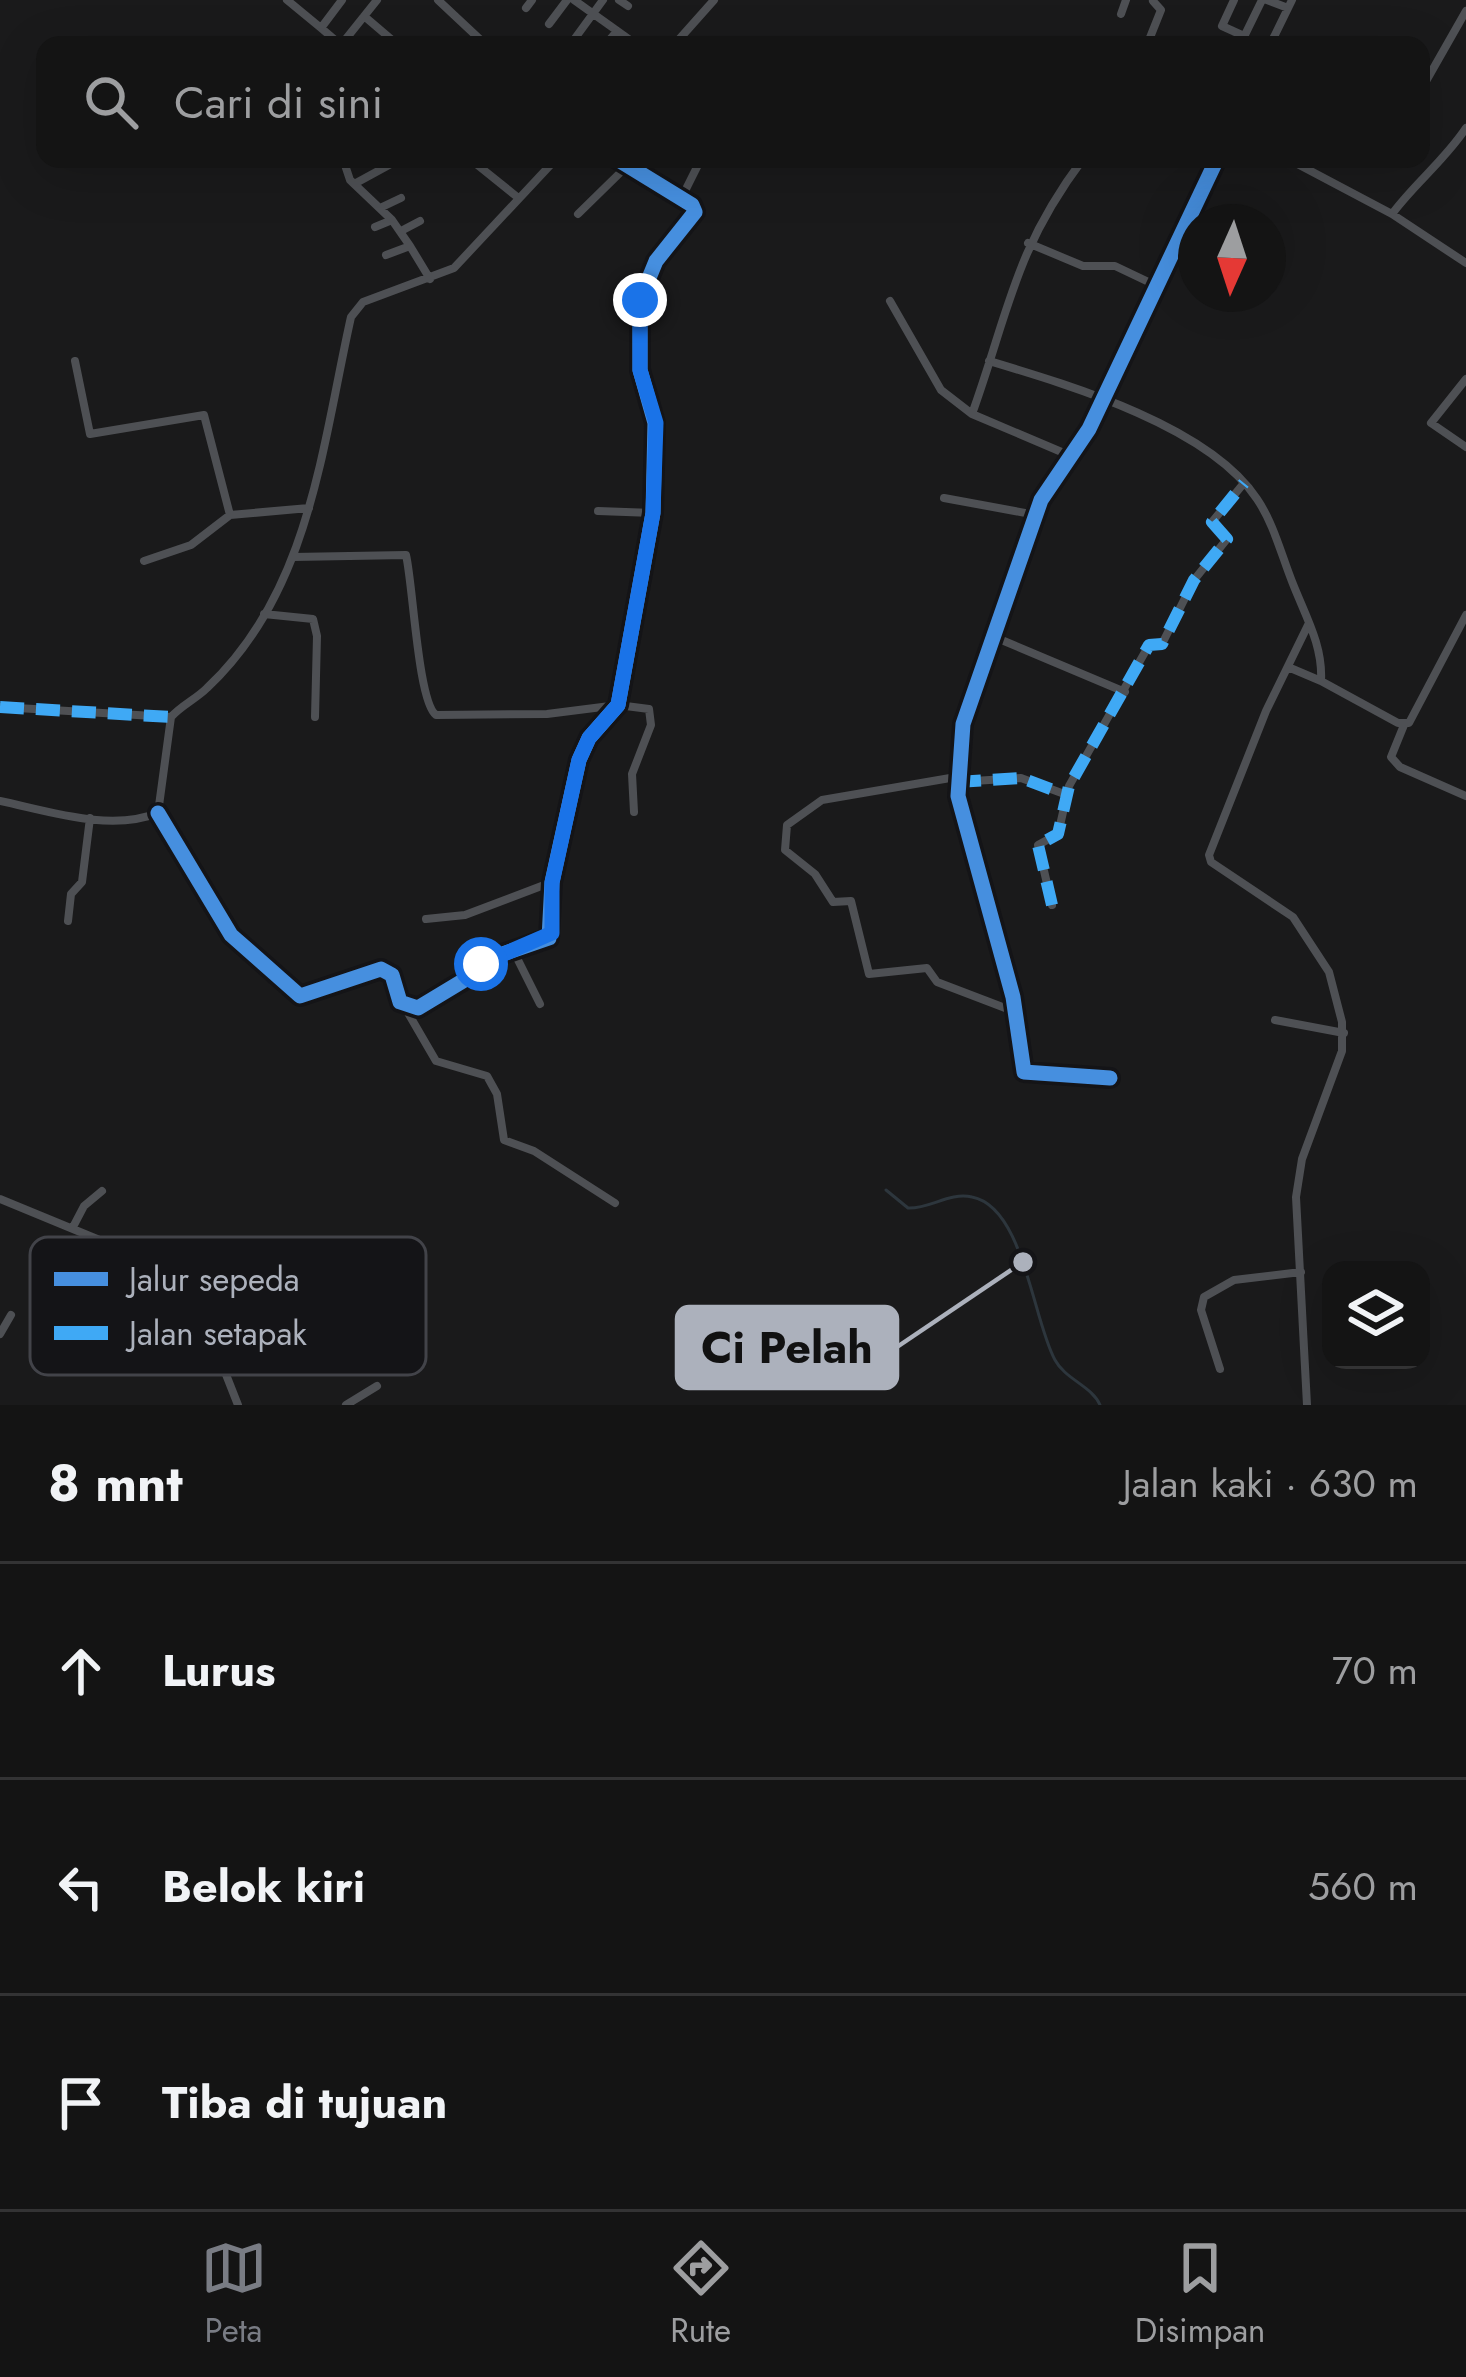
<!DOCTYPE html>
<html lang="id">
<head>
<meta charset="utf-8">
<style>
	body { margin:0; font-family:Jost,sans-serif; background:#1d1d1d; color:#f1f3f6 }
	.controls { position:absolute; right:36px; bottom:36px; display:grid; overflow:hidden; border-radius:24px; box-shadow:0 12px 48px #0002 }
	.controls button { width:108px; height:108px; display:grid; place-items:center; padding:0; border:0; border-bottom:3px solid #333334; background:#141414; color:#f1f3f6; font:60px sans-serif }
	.compass { position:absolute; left:1178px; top:204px; width:108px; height:108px; border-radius:50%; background:#141414; box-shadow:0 12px 48px #0002; rotate:183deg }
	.stop { position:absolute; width:36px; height:36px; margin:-27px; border:9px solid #1a73e8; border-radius:50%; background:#fff }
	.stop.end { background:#1a73e8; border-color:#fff; box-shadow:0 3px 12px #0008 }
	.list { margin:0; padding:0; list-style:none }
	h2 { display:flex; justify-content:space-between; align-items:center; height:156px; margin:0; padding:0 48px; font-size:51px }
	h2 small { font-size:39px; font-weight:400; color:#9d9ea0 }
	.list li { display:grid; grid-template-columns:78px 1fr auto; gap:36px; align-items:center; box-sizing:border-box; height:216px; padding:0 48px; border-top:3px solid #333334 }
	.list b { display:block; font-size:45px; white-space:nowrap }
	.list em { font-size:39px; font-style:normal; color:#9d9ea0 }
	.icon { flex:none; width:66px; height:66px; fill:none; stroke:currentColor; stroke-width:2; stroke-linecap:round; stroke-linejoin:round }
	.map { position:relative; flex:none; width:1466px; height:1405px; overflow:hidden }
	.search { position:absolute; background:#141414; box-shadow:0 12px 48px #0002; left:36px; right:36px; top:36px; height:132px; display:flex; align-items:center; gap:30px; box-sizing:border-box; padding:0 42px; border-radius:24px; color:#9d9ea0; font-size:45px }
	.sheet { height:804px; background:#141414 }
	nav { display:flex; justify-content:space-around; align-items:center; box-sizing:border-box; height:168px; border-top:3px solid #333334; background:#141414; font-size:33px; color:#9d9ea0 }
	nav a { display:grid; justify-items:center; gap:6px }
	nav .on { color:#797c84 }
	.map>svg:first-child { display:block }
</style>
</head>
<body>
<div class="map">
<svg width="1466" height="1405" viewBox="0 0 1466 1405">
	<rect width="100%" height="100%" fill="#1a1a1b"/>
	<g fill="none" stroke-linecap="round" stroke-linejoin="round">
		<!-- stream -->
		<path stroke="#2d363d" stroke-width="3" d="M 886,1190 L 908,1208 C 930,1209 949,1192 972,1197 C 1024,1207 1033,1321 1055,1360 C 1065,1379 1093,1387 1100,1405"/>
		<!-- minor -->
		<path stroke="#4e5054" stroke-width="8" d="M 287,0 L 321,28 L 342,0
			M 438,0 L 486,45
			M 574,0 L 637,45
			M 619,0 L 628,6
			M 1234,0 L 1222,26 L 1244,36
			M 1267,0 L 1288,8
			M 526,8 L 532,0
			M 1121,14 L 1126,0
			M 364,16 L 398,45
			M 549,24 L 567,0
			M 321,28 L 341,45 L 377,0
			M 573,41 L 603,0
			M 605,45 L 617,31
			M 674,45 L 714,0
			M 1147,45 L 1161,10 L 1153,1
			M 1240,45 L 1262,0
			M 1270,45 L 1292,0
			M 1421,90 L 1466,11
			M 343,159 L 350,180 L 392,220
			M 470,159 L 516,196
			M 1288,159 L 1392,214 L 1466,263
			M 356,183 L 400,159
			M 681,199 L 701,159
			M 382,207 L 401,198
			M 578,214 L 626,167
			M 1392,214 C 1415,183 1444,161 1466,128
			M 375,227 L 392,220 L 410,246
			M 401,231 L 420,221
			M 1028,243 L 1083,266 L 1115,266 L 1157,286
			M 386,255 L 410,246 L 430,279
			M 890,301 L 941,390 L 972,414 L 1071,456
			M 75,361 L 90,434 L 204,415 L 230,515
			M 989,361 C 1069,385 1209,426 1257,499 C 1274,524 1282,557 1293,584 C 1306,617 1323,646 1321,681 L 1398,723 L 1409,723 L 1466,615
			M 1466,379 L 1431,423 L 1466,447
			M 972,414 C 1009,311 1014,251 1083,159
			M 944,498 L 1036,515
			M 598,511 L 653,513
			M 293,557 L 406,555 C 413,584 418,702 436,715 L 547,714 L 618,705 L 649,709 L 651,725 L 632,774 L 634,812
			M 144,561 L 191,545 L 230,515 L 309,508
			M 264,614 L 313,619 L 317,636 L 315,717
			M 992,636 L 1125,692
			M 1288,667 L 1321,681
			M 0,707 L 171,717
			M 1404,725 L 1391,757 L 1400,767 L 1466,796
			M 956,777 L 822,800 L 787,825 L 785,850 L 815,874 L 833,902 L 851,901 L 869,974 L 927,968 L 937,982 L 1013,1011
			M 957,782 L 1021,778 L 1067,795
			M 0,801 C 48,811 110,832 158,813 L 171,717 C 182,705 196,699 207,688 C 310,592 322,446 351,317 L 363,302 L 454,268 L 556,159
			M 158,813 L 231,935 L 300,996 L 381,969 L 392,975 L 400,1002 L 418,1008 L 471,976 L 488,959 L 549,938 L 552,882 L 579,760 L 589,738 L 618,705 L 653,513 L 655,423 L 640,370 L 640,300 L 656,261 L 695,212 L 692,205 L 617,159
			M 1052,905 L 1038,845 L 1058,834 L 1069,786 L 1149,645 L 1162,644 L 1194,580 L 1227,539 L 1212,522 L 1244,483
			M 426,919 L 465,915 L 552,882
			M 68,921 L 71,894 L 82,882 L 90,818
			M 513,950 L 540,1004
			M 404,1006 L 436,1061 L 487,1076 L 497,1094 L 504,1140 L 534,1151 L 615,1203
			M 1275,1020 L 1344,1033
			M 1110,1078 L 1024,1072 L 1013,997 L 958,796 L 963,724 L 1041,500 L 1089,429 L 1217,159
			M 0,1199 L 136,1255 L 225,1372 L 238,1405
			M 73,1227 L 84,1206 L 102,1191
			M 0,1334 L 11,1315
			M 1220,1369 L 1201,1310 L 1204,1297 L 1234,1280 L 1301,1272
			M 346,1405 L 377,1386
			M 1307,1405 L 1296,1197 L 1302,1159 L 1342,1051 L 1342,1022 L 1329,972 L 1293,917 L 1211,862 L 1209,855 L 1266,711 L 1309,623"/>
		<!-- quiet -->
		<path stroke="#3fa9f5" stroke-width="12" stroke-dasharray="24 12" stroke-linecap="butt" d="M 0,707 L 171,717
			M 957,782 L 1021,778 L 1067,795
			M 1052,905 L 1038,845 L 1058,834 L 1069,786 L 1149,645 L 1162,644 L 1194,580 L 1227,539 L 1212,522 L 1244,483"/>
		<!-- cycleway casing -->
		<g stroke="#141417" stroke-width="22">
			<path id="cycleway" d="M 158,813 L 231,935 L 300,996 L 381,969 L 392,975 L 400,1002 L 418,1008 L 471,976 L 488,959 L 549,938 L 552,882 L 579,760 L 589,738 L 618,705 L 653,513 L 655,423 L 640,370 L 640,300 L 656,261 L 695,212 L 692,205 L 617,159
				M 1110,1078 L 1024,1072 L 1013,997 L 958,796 L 963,724 L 1041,500 L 1089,429 L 1217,159"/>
		</g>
		<!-- cycleway -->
		<use href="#cycleway" stroke="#468fdf" stroke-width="15"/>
	</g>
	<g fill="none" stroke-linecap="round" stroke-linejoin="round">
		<!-- route -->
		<path stroke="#1a73e8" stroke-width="15" d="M 481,964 L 552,933 L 552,883 L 579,760 L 589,738 L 618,705 L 653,513 L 656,423 L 640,370 L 640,300"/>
	</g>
	<!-- legend -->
	<rect x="30" y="1237" width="396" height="138" rx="18" fill="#141417" stroke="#424349" stroke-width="3"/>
	<rect x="54" y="1272" width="54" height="14" fill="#468fdf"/>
	<rect x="54" y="1326" width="54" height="14" fill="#3fa9f5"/>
	<g font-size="33" fill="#acb1bc">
		<text x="129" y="1291">Jalur sepeda</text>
		<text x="129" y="1345">Jalan setapak</text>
	</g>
	<!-- callouts -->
	<path fill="none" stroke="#acb1bc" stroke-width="4.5" d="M1023 1262L897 1347"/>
	<circle fill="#acb1bc" stroke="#141417" stroke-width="4.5" cx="1023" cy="1262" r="12"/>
	<rect fill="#acb1bc" stroke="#acb1bc" stroke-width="4.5" x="677" y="1307" width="220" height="81" rx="12"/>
	<g font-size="45" text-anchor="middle" font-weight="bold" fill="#111">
		<text x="787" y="1363">Ci Pelah</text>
	</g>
</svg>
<div class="controls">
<button><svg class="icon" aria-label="layers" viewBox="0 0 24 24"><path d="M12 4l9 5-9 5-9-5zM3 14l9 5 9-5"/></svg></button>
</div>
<svg class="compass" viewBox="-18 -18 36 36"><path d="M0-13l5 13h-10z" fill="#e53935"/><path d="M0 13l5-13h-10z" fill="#9d9ea0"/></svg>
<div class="stop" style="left:481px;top:964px"></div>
<div class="stop end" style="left:640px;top:300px"></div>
<div class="search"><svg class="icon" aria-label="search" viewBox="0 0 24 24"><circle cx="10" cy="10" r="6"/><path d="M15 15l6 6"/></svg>Cari di sini</div>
</div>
<section class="sheet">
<h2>8 mnt<small>Jalan kaki · 630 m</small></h2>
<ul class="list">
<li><svg class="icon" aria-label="ahead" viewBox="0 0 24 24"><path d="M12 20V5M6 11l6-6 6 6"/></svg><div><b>Lurus</b></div><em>70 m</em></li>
<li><svg class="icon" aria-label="left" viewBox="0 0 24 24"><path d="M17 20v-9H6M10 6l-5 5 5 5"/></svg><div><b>Belok kiri</b></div><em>560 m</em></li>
<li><svg class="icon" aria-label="arrive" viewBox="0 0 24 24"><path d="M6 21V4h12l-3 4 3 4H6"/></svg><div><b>Tiba di tujuan</b></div></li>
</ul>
</section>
<nav>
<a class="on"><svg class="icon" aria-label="map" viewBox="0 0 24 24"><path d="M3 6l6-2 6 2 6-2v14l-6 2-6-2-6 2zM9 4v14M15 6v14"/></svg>Peta</a>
<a><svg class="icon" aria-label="directions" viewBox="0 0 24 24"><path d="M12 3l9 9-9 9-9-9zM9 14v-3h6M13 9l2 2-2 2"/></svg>Rute</a>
<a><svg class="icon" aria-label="saved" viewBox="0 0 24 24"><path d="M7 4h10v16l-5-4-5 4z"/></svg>Disimpan</a>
</nav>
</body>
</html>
